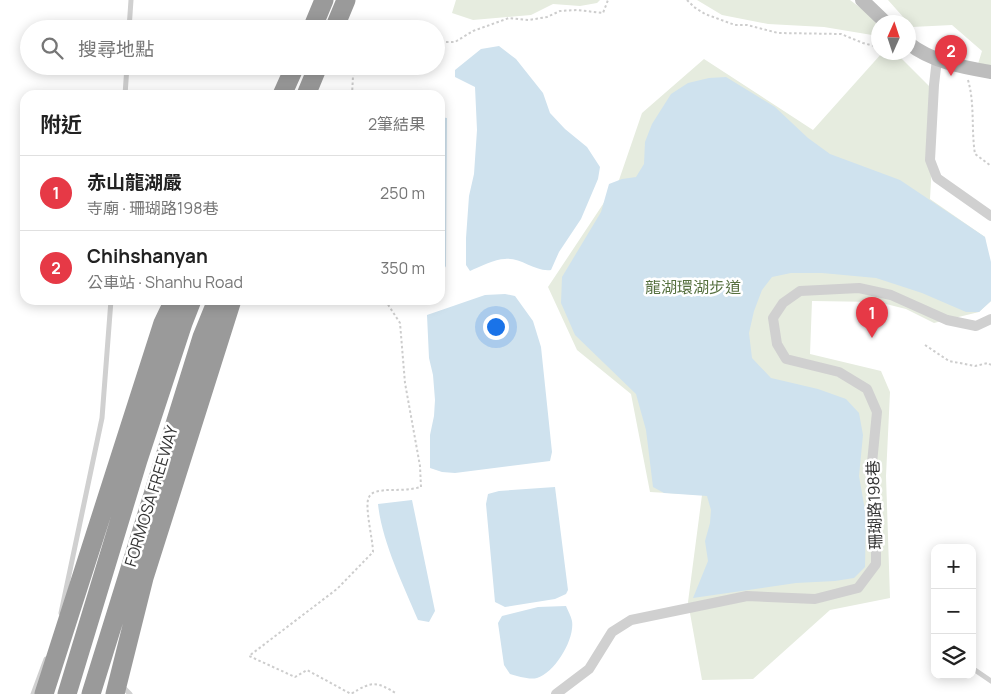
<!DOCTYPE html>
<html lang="zh-TW">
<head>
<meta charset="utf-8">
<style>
	body { margin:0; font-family:Manrope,"Noto Sans TC",sans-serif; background:#f2f2f2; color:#222 }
	.controls { position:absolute; right:15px; bottom:15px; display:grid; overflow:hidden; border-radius:10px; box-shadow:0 2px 12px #0003 }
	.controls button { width:45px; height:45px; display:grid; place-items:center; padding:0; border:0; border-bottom:1px solid #e0e0e0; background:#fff; color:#222; font:25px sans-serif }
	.compass { position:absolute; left:871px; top:15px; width:45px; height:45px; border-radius:50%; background:#fff; box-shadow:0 2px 12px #0003; rotate:3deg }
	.you { position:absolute; left:495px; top:326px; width:18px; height:18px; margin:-12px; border:4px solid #fff; border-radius:50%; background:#1a73e8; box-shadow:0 0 0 8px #1a73e833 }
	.badge { display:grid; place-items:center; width:32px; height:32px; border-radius:50%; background:#e63946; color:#fff; font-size:16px; font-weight:700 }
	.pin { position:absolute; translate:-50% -41px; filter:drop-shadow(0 1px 2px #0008) }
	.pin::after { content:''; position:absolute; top:26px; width:18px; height:15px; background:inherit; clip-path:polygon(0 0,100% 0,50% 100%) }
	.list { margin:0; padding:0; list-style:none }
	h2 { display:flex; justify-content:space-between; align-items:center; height:65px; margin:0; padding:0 20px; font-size:21px }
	h2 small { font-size:16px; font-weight:400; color:#767676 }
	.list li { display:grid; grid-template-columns:32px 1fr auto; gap:15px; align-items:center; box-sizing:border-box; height:75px; padding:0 20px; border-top:1px solid #e0e0e0 }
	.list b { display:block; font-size:19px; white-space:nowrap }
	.list p { margin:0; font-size:16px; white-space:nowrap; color:#767676 }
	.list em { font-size:16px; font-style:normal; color:#767676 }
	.icon { flex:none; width:28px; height:28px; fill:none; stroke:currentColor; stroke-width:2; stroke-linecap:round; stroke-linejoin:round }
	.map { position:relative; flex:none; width:991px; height:694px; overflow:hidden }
	.search { position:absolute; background:#fff; box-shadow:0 2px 12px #0003; left:20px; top:20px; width:425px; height:55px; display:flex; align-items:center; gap:12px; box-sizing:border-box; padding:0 18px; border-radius:28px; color:#767676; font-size:19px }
	.panel { position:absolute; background:#fff; box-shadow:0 2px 12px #0003; left:20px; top:90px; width:425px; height:215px; border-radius:15px }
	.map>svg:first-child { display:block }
</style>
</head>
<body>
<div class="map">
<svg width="991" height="694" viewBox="0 0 991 694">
	<rect width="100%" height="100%" fill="#fff"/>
	<!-- green -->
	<path fill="#e6ecdf" d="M 456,0 L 600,0 L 597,3 L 580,6 L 553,4 L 531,15 L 473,20 L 452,13 Z
		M 697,0 L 850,0 L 870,15 L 878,26 L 878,36 L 824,27 L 768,24 L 722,15 Z
		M 888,0 L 991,0 L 991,66 L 978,64 L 982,51 L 952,25 L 912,27 Z
		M 882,53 L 896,53 L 936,93 L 930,199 L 985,237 L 991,301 L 979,312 L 934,323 L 906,309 L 878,302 L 812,301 L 810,354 L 881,371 L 890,392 L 886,476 L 890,598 L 830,610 L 753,679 L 702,680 L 688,602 L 702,495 L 650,492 L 631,394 L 577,350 L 548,287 L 619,180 L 642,113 L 704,59 L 813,130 Z"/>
	<!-- water -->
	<path fill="#cfe2ee" d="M 499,46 L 516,59 L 543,93 L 550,113 L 565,129 L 587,147 L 600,167 L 598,179 L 581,219 L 559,252 L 551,270 C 534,272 521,257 505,259 C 495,259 479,267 470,271 L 466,265 L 466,238 L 469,196 L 474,174 L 477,130 L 475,87 L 455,77 L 455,70 L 481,49 Z
		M 726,77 L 775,107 L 808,138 L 830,154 L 900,180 L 985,237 L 991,262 L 991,301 L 979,312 L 966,312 L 922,293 L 876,278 L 822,273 L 791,273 L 772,277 L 762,290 L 754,311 L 749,333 L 752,358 L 771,378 L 818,389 L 846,399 L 859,413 L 863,435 L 859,476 L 866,516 L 865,567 L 854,578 L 835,581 L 796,583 L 693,598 L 708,561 L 705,541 L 710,523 L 711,510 L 707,496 L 664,493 L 653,487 L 646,430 L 636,394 L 575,335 L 561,303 L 562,277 L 601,212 L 609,184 L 622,179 L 636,177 L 644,164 L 645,142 L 652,124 L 671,94 L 688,83 L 709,78 Z
		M 440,117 L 447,118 L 446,266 L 440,276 Z
		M 505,294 L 515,296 L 533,321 L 541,347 L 552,452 L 550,461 L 455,473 L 442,472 L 430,468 L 430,435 L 434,416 L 435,400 L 433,375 L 429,358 L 427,315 L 485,295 Z
		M 555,487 L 568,590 L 566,594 L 555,599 L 505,607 L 495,602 L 486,504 L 488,494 L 499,491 Z
		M 412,500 L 435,611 L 429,622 L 418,620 C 403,584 382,542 378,504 Z
		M 566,606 C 568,611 571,616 572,621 C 575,639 555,673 537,678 C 529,680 518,676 510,674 L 504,665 L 498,623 L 502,616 L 538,607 Z"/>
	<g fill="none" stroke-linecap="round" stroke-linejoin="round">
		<!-- path -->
		<path stroke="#cdcdcd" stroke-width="2" stroke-dasharray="2.5 2.5" stroke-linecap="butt" d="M 687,0 L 694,7 L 705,14 L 735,25 L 747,25 L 778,33 L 841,34 L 863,43 L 878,47
			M 436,42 L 455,42 L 473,31 L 509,18 L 529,20 L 547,17 L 560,11 L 577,10 L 603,13 L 608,0
			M 968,80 C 975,104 971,129 975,154 L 991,166
			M 352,95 L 353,76 L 356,66
			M 354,300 L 387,303 L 400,323 L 405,383 L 420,466 L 421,487 C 410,490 398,490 386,490 C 380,491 372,491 369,497 C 364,505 373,540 373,552 L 337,589 L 249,656 L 295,677 L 307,670 L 351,694 C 372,681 376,681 397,694
			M 925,345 L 949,361 L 975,366 L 988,363 L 991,365"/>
		<!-- lane -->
		<path stroke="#d0d0d0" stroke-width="5" d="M 129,29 L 131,0
			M 125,95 L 127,66
			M 61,613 L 102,418 L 111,300
			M 972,668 L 991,681
			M 121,685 L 130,694
			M 33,694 L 46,659"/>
		<!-- street -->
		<path stroke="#d0d0d0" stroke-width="10" d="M 937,59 L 934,85 L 930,160 L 937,178 L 991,216
			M 556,694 L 589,669 L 612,632 L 631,620 L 747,596 L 815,599 L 858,588 L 876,564 L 876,518 L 871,473 L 877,412 L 867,389 L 839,372 L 786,359 L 777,344 L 773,318 L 783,303 L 800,291 L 859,288 L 891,295 L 947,320 L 976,326 L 991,319"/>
		<!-- secondary -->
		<path stroke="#bdbdbd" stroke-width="14" d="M 862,0 L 885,22
			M 908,43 C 932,62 962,67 991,72"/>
		<!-- highway -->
		<path stroke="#9a9a9a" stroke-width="19" d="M 312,29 L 324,0
			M 334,29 L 346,0
			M 282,95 L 295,66
			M 306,95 L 318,66"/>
		<!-- highway-bridge -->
		<path stroke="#9a9a9a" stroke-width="19" d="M 44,694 L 163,323 L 174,300
			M 67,694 L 138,460 L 183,323 L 192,300
			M 91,694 L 202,337 L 217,300
			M 115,694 L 144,578 L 232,300"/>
	</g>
	<g text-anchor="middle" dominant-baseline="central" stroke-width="5" stroke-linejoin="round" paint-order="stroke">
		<!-- park labels -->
		<g font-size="16" fill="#56703f" stroke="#fff">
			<text x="693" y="287">龍湖環湖步道</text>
		</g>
		<!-- street labels -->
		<g font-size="16" fill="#333" stroke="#fff">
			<text transform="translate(151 496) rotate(-73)">FORMOSA FREEWAY</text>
			<text transform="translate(874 505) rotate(-92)">珊瑚路198巷</text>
		</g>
	</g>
</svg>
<div class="controls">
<button>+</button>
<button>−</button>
<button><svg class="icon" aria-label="layers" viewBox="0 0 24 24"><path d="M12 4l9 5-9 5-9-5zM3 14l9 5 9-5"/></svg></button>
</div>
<svg class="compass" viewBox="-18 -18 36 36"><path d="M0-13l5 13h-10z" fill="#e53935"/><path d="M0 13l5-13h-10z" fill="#767676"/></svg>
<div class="you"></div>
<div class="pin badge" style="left:872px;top:338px">1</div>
<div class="pin badge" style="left:951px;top:76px">2</div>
<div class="search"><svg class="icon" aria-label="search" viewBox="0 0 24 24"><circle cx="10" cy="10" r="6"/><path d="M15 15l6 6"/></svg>搜尋地點</div>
<section class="panel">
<h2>附近<small>2筆結果</small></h2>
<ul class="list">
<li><span class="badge">1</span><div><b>赤山龍湖嚴</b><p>寺廟 · 珊瑚路198巷</p></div><em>250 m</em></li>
<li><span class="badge">2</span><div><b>Chihshanyan</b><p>公車站 · Shanhu Road</p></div><em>350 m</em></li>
</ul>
</section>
</div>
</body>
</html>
